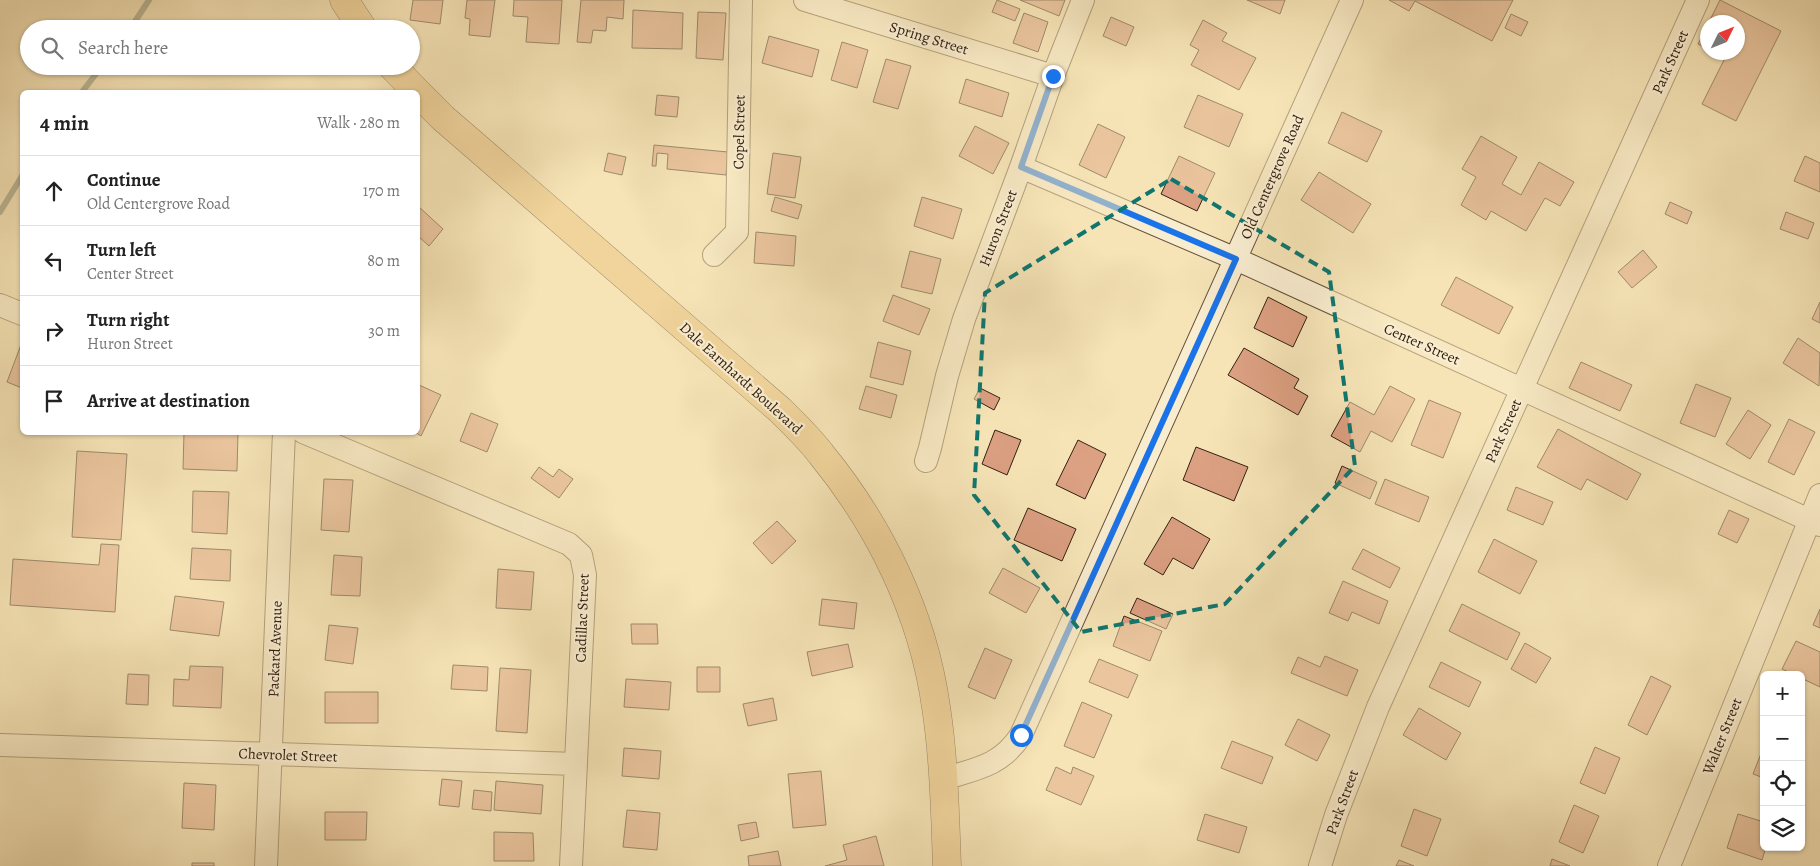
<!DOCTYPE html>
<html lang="en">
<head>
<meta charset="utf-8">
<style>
	body { margin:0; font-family:Alegreya,serif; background:#f2f2f2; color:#222 }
	.controls { position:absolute; right:15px; bottom:15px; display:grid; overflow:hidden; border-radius:8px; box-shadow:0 1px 4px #0004 }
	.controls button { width:45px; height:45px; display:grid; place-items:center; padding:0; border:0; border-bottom:1px solid #e0e0e0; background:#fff; color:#222; font:25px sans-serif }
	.compass { position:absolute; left:1700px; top:15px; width:45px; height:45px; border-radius:50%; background:#fff; box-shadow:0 1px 4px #0004; rotate:47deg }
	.stop { position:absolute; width:15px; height:15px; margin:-11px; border:4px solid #1a73e8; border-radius:50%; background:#fff }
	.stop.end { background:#1a73e8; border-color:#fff; box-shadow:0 1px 5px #0008 }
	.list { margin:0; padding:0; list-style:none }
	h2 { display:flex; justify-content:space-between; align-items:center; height:65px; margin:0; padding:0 20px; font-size:21px }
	h2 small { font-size:16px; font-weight:400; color:#767676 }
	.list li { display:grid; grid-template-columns:32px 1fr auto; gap:15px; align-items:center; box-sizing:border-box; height:70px; padding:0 20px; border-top:1px solid #e0e0e0 }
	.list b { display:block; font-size:19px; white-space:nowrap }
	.list p { margin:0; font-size:16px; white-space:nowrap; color:#767676 }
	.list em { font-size:16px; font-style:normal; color:#767676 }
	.icon { flex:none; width:28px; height:28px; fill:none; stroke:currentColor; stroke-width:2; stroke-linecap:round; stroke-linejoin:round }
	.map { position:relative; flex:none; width:1820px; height:866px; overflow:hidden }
	.search { position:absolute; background:#fff; box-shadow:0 1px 4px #0004; left:20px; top:20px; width:400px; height:55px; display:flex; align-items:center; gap:12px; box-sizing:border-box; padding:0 18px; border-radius:28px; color:#767676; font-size:19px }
	.panel { position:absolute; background:#fff; box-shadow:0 1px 4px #0004; left:20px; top:90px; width:400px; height:345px; border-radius:8px }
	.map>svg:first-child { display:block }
</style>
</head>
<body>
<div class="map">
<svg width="1820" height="866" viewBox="0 0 1820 866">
	<rect width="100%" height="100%" fill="#f6e4b7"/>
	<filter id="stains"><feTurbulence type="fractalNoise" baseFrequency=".004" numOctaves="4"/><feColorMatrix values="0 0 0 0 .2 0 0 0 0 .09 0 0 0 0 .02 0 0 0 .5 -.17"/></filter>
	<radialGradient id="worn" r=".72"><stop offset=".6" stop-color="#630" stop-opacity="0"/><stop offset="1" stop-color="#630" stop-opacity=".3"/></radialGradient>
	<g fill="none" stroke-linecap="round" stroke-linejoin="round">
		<!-- stream -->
		<path stroke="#737f6d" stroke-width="6" d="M 130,29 L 149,0
			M 82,92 L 102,66
			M 0,212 L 22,176"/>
	</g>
	<!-- building -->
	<path fill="#dca082" stroke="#332011" d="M 413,0 L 443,0 L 440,24 L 410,20 Z
		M 467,0 L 495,0 L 490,37 L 469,35 L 470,19 L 465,18 Z
		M 514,0 L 562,0 L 559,44 L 526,42 L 528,17 L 513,16 Z
		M 581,0 L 624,0 L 623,19 L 607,17 L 606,31 L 593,30 L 591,43 L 577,42 Z
		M 997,0 L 1020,9 L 1015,21 L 992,12 Z
		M 1020,0 L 1065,0 L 1059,16 Z
		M 1247,0 L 1285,0 L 1280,14 Z
		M 1389,0 L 1513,0 L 1492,41 L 1415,1 L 1409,11 Z
		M 1720,0 L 1781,31 L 1736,121 L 1702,104 L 1725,58 L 1715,52 L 1738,52 L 1738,22 L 1709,22 Z
		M 633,10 L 683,13 L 682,49 L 632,48 Z
		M 698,12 L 726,13 L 723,60 L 696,58 Z
		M 1024,13 L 1048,22 L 1038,52 L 1013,43 Z
		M 1511,14 L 1528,22 L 1521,36 L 1505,28 Z
		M 1111,17 L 1134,27 L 1126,46 L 1103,36 Z
		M 1203,20 L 1227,33 L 1222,41 L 1256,58 L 1239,90 L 1191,65 L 1199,50 L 1190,45 Z
		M 1708,25 L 1708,49 L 1698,44 Z
		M 769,36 L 819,50 L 812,77 L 762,63 Z
		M 842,42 L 868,50 L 857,88 L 831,80 Z
		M 886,59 L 911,66 L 898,109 L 873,102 Z
		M 966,79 L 1009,93 L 1002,117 L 959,103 Z
		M 657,95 L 679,97 L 677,117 L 655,115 Z
		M 1198,95 L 1243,114 L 1229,147 L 1184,127 Z
		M 1342,112 L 1382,131 L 1367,162 L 1328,143 Z
		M 1098,124 L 1125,137 L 1106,178 L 1079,165 Z
		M 975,126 L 1009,143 L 993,174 L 959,156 Z
		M 1481,136 L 1517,157 L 1502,184 L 1521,195 L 1539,162 L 1574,182 L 1560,206 L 1545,198 L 1526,231 L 1491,211 L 1486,220 L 1461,205 L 1476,177 L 1462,169 Z
		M 654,145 L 728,152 L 726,175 L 667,169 L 668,154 L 657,153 L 656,166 L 652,166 Z
		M 608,153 L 626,157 L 622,175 L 604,171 Z
		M 773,153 L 801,157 L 795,198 L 767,194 Z
		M 1179,156 L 1215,173 L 1197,211 L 1161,194 Z
		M 1805,156 L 1820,163 L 1820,192 L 1794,181 Z
		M 1319,172 L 1371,204 L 1353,233 L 1301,200 Z
		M 775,197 L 802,205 L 798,219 L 771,211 Z
		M 922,197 L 962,209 L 953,239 L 914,226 Z
		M 1670,202 L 1692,212 L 1687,224 L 1665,214 Z
		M 418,206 L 443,229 L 429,246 L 418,236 Z
		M 1786,212 L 1814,223 L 1808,239 L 1780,229 Z
		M 756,232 L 796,236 L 794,266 L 754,263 Z
		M 1643,250 L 1657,267 L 1632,288 L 1618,272 Z
		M 910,251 L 941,259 L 932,294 L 901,287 Z
		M 1456,277 L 1513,307 L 1499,334 L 1441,305 Z
		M 893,295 L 930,309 L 919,335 L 883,321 Z
		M 1268,297 L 1307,317 L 1293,347 L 1254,328 Z
		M 1820,302 L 1820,323 L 1812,319 Z
		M 1798,338 L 1820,353 L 1819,386 L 1783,363 Z
		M 22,342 L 22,388 L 7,382 Z
		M 878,342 L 911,351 L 903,385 L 870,377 Z
		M 1244,348 L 1299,379 L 1294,388 L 1308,396 L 1298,415 L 1228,375 Z
		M 1581,362 L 1632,385 L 1620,411 L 1569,388 Z
		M 1696,384 L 1731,398 L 1715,437 L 1680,423 Z
		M 419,385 L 441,395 L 421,436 L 415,432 L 418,432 L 418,388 Z
		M 866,386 L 897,395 L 891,418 L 859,409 Z
		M 1390,386 L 1415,399 L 1392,442 L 1371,431 L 1360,452 L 1331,436 L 1350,402 L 1374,415 Z
		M 980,388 L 1000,398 L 994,410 L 974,399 Z
		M 1429,400 L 1461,413 L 1443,458 L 1411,445 Z
		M 1748,410 L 1771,425 L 1750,459 L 1726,444 Z
		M 471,413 L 498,424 L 487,452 L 460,441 Z
		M 1789,419 L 1815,432 L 1794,475 L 1768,462 Z
		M 1558,429 L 1641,474 L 1627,500 L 1587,479 L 1581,490 L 1537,467 Z
		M 995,430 L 1021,440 L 1007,475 L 982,464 Z
		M 184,432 L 238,434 L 237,471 L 183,469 Z
		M 1078,440 L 1106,454 L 1085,499 L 1056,485 Z
		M 1196,447 L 1248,467 L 1234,501 L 1183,480 Z
		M 77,451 L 127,454 L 121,540 L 72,537 Z
		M 1342,466 L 1377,482 L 1370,499 L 1335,483 Z
		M 539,467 L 553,477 L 559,469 L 573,479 L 559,498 L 531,478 Z
		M 324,479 L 353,480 L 349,532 L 321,530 Z
		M 1385,479 L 1429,497 L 1419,522 L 1375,504 Z
		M 1516,487 L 1553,502 L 1543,525 L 1507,510 Z
		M 193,491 L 229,492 L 227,534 L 192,532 Z
		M 1028,508 L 1076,529 L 1062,561 L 1014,540 Z
		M 1729,510 L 1749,519 L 1737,543 L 1718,534 Z
		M 1172,517 L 1210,539 L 1193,569 L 1173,558 L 1163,575 L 1144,564 Z
		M 777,521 L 796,541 L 772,564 L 753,543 Z
		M 1494,539 L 1537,561 L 1520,594 L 1478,572 Z
		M 101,544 L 119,545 L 115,612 L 10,605 L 13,559 L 99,565 Z
		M 192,548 L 231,550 L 230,581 L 190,579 Z
		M 1363,549 L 1400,568 L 1390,588 L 1352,569 Z
		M 334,555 L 362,557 L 360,596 L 331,595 Z
		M 1003,568 L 1040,588 L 1026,613 L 989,593 Z
		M 498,569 L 534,572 L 531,610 L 496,608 Z
		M 1343,581 L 1388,601 L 1379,624 L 1352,612 L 1348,621 L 1329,613 Z
		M 175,596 L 224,602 L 219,636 L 170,630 Z
		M 1137,598 L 1173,614 L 1166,629 L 1130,613 Z
		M 822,599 L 857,603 L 854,629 L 819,625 Z
		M 1462,604 L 1520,633 L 1507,660 L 1449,631 Z
		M 1820,609 L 1820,628 L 1813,625 Z
		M 1124,616 L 1162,631 L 1150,661 L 1113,646 Z
		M 631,624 L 657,624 L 658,644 L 632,644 Z
		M 329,625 L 358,628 L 353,664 L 325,660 Z
		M 1796,641 L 1820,652 L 1820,687 L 1801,678 L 1801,675 L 1795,675 L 1782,669 Z
		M 1525,643 L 1551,658 L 1536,683 L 1511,669 Z
		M 848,644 L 853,667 L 812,676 L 807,652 Z
		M 985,648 L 1012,660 L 995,699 L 968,687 Z
		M 1325,656 L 1358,670 L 1347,696 L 1291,673 L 1298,657 L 1320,667 Z
		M 1099,659 L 1138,675 L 1128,698 L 1089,682 Z
		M 1441,662 L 1481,682 L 1469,707 L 1429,687 Z
		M 453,665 L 488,667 L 487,691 L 451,689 Z
		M 190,666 L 223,667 L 221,708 L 173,706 L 174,679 L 189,680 Z
		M 697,667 L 720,667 L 720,692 L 697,692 Z
		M 500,668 L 531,670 L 527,733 L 496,731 Z
		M 128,674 L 149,675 L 148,705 L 126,704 Z
		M 1651,676 L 1671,686 L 1647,735 L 1628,725 Z
		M 626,679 L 671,682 L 669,710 L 624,707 Z
		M 325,692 L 378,692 L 378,723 L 325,723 Z
		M 773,698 L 777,720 L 748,726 L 743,704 Z
		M 1082,702 L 1112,715 L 1094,758 L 1064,746 Z
		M 1419,708 L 1461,733 L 1446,760 L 1403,735 Z
		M 1298,719 L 1330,735 L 1317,761 L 1285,745 Z
		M 1232,741 L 1273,757 L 1262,784 L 1221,768 Z
		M 1764,746 L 1764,778 L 1753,774 Z
		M 1595,747 L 1620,758 L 1605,794 L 1580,783 Z
		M 624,748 L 661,751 L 659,779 L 622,776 Z
		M 1056,767 L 1071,774 L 1073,767 L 1094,776 L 1081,805 L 1046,790 Z
		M 821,771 L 826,825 L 793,828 L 788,774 Z
		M 442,779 L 462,781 L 459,807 L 439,805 Z
		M 496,781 L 543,785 L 541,814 L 494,810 Z
		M 184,783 L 216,785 L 214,830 L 182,828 Z
		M 474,790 L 492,792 L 491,811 L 472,809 Z
		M 1574,805 L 1599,816 L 1583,853 L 1559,842 Z
		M 1414,809 L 1441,819 L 1427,856 L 1401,846 Z
		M 627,810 L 660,813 L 657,850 L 623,847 Z
		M 325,812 L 367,812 L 366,840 L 325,840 Z
		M 1205,814 L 1247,827 L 1239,853 L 1197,840 Z
		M 1738,814 L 1764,822 L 1764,847 L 1766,847 L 1762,860 L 1727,848 Z
		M 756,822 L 759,837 L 741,841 L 738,825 Z
		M 494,832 L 533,833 L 534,861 L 494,861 Z
		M 876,836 L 884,866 L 825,866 L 847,860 L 843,845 Z
		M 778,851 L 781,866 L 749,866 L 748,856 Z
		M 1552,859 L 1570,866 L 1550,866 Z
		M 1399,860 L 1414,866 L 1396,866 Z
		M 192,863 L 214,863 L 214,866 L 192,866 Z"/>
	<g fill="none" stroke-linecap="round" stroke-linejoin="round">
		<!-- street casing -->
		<g stroke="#64513a" stroke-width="24">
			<path id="street" d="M 805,0 L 1053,76
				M 1021,167 L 1236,259 L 1820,525
				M 714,255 L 737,232 L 741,0
				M 0,305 L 22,314
				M 303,432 L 569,544 L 581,555 L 585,575 L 571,866
				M 926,461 L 930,448 L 947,376 L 964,319 L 1021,167 L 1053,76 L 1083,0
				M 0,745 L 576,764
				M 943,779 C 976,769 1001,766 1021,735 L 1352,0
				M 266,866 L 284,432
				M 1320,866 L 1336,815 L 1378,707 L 1698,0
				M 1669,866 L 1820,495"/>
		</g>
		<!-- primary casing -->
		<g stroke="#332011" stroke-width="29">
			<path id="primary" d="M 344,0 L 363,29
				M 392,66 L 417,92
				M 418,93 L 443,118 L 780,410 C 794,424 809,438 821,454 C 880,526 923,614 936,707 C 944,759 945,813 947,866"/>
		</g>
		<!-- street -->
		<use href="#street" stroke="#f9edd0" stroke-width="22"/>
		<!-- primary -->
		<use href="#primary" stroke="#ebc27c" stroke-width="28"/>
	</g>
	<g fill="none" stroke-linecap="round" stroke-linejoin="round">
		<!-- route -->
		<path stroke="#1a73e8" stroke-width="6" d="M 1021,735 L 1236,259 L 1021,167 L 1053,76"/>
	</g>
	<!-- marked area -->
	<path d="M0 0H1820V866H0ZM 1171,179 L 1329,272 L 1355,466 L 1225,604 L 1081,632 L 974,495 L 985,293 Z" fill="#f6e4b7" fill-opacity=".55" fill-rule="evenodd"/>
	<path fill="none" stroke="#0f766e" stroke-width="4" stroke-dasharray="10 6" stroke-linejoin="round" d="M 1171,179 L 1329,272 L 1355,466 L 1225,604 L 1081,632 L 974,495 L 985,293 Z"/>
	<g text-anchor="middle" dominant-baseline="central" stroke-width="4.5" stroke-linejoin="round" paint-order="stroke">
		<!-- street labels -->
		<g font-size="15" fill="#332011" stroke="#f9edd0">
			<text transform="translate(929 38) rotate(17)">Spring Street</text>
			<text transform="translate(1670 62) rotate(-66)">Park Street</text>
			<text transform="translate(739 132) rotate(-89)">Copel Street</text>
			<text transform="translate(1272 177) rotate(-66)">Old Centergrove Road</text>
			<text transform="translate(998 228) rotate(-69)">Huron Street</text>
			<text transform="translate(1422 344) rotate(24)">Center Street</text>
			<text transform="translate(741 378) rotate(42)">Dale Earnhardt Boulevard</text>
			<text transform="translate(1503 431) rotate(-66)">Park Street</text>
			<text transform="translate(582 618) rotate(-88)">Cadillac Street</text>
			<text transform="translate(275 649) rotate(-88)">Packard Avenue</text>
			<text transform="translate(1722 736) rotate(-68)">Walter Street</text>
			<text transform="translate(288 755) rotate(2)">Chevrolet Street</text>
			<text transform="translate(1342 802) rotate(-70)">Park Street</text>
		</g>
	</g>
	<rect width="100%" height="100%" filter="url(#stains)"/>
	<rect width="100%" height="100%" fill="url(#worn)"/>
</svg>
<div class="controls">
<button>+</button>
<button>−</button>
<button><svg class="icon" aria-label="locate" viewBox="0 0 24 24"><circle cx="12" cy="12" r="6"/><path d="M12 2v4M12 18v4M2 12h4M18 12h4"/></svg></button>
<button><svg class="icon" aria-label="layers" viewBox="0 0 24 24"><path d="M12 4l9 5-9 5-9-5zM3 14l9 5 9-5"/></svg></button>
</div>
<svg class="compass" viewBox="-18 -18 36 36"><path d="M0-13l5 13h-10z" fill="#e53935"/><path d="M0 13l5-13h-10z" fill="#767676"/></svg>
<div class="stop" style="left:1021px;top:735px"></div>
<div class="stop end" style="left:1053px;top:76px"></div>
<div class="search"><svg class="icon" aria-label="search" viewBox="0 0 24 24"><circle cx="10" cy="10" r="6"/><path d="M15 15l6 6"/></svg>Search here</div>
<section class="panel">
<h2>4 min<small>Walk · 280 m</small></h2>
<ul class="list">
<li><svg class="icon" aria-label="ahead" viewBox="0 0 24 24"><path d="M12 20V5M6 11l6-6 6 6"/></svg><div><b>Continue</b><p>Old Centergrove Road</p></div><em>170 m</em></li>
<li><svg class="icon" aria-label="left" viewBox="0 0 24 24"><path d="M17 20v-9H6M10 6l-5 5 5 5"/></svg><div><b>Turn left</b><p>Center Street</p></div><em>80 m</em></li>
<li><svg class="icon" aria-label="right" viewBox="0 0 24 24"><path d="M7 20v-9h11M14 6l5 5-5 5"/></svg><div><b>Turn right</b><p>Huron Street</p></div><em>30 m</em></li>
<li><svg class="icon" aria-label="arrive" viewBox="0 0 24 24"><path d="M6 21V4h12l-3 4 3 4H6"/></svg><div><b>Arrive at destination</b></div></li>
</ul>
</section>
</div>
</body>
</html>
